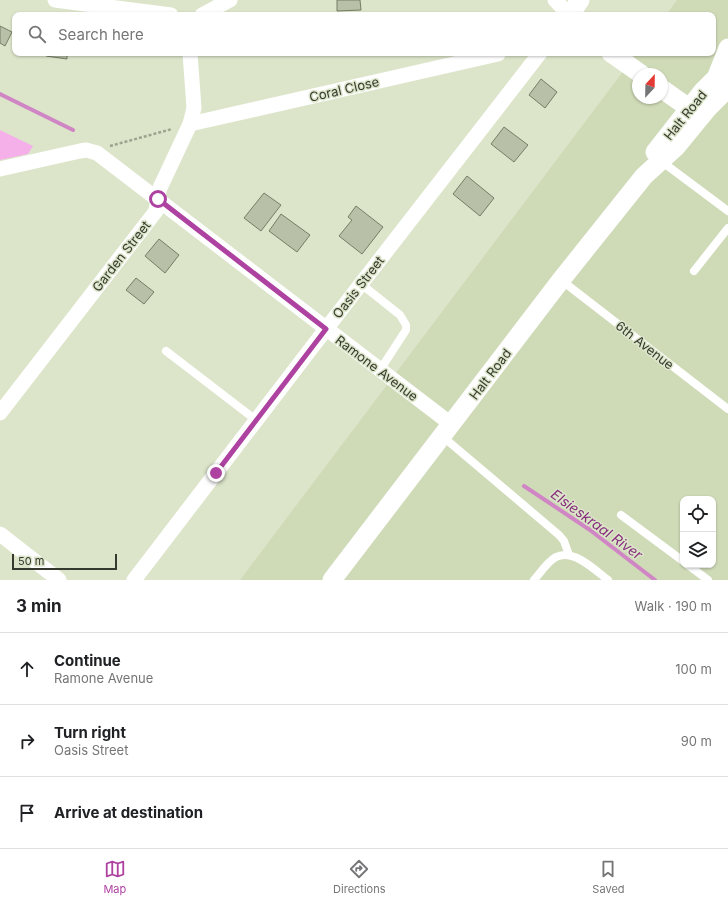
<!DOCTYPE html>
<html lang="en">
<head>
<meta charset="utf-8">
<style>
	body { margin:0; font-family:Inter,sans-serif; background:#f2f2f2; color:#202124 }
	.controls { position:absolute; right:12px; bottom:12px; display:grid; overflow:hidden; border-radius:8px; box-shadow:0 1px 3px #0004 }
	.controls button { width:36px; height:36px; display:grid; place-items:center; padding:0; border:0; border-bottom:1px solid #e0e0e0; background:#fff; color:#202124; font:20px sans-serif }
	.compass { position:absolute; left:632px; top:68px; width:36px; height:36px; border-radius:50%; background:#fff; box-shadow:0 1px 3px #0004; rotate:22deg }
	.scale { position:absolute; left:12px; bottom:10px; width:105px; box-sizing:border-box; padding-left:4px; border:2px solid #35392e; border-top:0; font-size:11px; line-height:14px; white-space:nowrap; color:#35392e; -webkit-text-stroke:3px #dce5ca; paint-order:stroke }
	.stop { position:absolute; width:12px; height:12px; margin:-9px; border:3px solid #ae42a1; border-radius:50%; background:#fff }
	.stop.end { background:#ae42a1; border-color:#fff; box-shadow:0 1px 4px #0008 }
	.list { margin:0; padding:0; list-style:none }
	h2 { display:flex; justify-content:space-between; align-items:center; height:52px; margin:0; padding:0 16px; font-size:17px }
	h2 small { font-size:13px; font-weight:400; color:#757577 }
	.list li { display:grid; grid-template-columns:26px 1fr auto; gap:12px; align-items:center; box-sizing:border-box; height:72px; padding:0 16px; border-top:1px solid #e0e0e0 }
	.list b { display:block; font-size:15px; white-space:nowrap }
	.list p { margin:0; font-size:13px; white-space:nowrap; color:#757577 }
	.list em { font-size:13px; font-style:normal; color:#757577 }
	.icon { flex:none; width:22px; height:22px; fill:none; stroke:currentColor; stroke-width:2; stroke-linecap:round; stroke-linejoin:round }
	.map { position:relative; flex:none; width:728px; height:580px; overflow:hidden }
	.search { position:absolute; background:#fff; box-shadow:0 1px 3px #0004; left:12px; right:12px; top:12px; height:44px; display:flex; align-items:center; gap:10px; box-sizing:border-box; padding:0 14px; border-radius:8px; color:#757577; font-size:15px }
	.sheet { height:268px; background:#fff }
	nav { display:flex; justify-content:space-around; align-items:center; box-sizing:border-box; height:56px; border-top:1px solid #e0e0e0; background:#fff; font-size:11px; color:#757577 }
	nav a { display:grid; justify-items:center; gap:2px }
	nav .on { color:#ae42a1 }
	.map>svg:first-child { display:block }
</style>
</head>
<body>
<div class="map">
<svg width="728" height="580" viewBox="0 0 728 580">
	<rect width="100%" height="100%" fill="#dce5ca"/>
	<!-- built -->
	<path fill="#cfdab7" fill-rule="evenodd" d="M 677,0 L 728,0 L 728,580 L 240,580 L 637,53 L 713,53 L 713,15 L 666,15 ZM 638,74 L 662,74 L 662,98 L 638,98 ZM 683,499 L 713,499 L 713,565 L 683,565 Z"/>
	<!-- green -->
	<path fill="#f5b0e9" d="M 0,130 L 33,146 L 28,154 L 0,160 Z"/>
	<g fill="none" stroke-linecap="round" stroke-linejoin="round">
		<!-- stream -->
		<path stroke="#d086c4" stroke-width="4" d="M 0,94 L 73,130
			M 524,486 L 590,530 L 655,580"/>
	</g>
	<!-- building -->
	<path fill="#b8c1a7" stroke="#757d65" d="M 337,0 L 360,0 L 361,10 L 337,11 Z
		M 0,26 L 12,32 L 5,46 L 0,43 Z
		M 46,53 L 67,53 L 67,59 L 46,56 Z
		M 541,79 L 557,92 L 545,108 L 529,95 Z
		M 504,127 L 528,145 L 514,162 L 491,144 Z
		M 467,176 L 494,198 L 480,216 L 453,194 Z
		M 264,193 L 281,205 L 261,231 L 244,218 Z
		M 356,206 L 383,227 L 362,254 L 339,236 L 352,220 L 348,217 Z
		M 281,214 L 310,235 L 297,252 L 269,231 Z
		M 159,239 L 179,255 L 165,273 L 145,256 Z
		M 136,278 L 154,292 L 144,304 L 126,290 Z"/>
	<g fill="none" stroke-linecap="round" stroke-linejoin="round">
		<!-- path -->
		<path stroke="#9da48f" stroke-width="2.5" stroke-dasharray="3 2" stroke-linecap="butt" d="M 110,146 L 172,129"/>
		<!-- service -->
		<path stroke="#fff" stroke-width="8" d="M 661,161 L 728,211
			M 694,271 L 728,228
			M 561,280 L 728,409
			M 361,284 L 400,315 L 406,325 L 406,330 L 380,370
			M 166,351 L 256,420
			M 442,436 L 559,535 L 564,541 L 569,555
			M 621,515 L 683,561
			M 688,565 L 708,580
			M 534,580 C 541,572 547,562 556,557 C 573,548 595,570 608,580"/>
		<!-- minor -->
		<path stroke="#fff" stroke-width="15" d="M 55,0 L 171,15
			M 555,0 L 569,15
			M 202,15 L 230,0
			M 190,124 L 498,54
			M 0,169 L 80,151 L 86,150 L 97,153 L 451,424
			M 0,413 L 156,211 L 159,190 L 190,124 L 194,108 L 190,53
			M 0,534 L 59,580
			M 134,580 L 326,329 L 540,53"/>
		<!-- tertiary -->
		<path stroke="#fff" stroke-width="19" d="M 570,15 L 580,0
			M 611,53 L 641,74
			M 717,76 L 728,48
			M 662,89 L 689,108
			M 655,152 L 702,92 L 728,66
			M 332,580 L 561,280 L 644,176 L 676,147 L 708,108 L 728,88"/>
	</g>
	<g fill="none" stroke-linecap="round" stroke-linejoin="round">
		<!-- route -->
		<path stroke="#ae42a1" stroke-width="5" d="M 158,199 L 326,329 L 216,473"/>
	</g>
	<g text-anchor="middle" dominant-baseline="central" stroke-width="3" stroke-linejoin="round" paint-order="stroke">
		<!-- street labels -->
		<g font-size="13" fill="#35392e" stroke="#dce5ca">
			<text transform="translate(344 89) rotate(-13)">Coral Close</text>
			<text transform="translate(685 115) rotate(-51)">Halt Road</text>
			<text transform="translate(121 256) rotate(-52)">Garden Street</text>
			<text transform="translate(358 287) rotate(-52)">Oasis Street</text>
			<text transform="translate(645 345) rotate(38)">6th Avenue</text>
			<text transform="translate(377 368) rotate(37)">Ramone Avenue</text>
			<text transform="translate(490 374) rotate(-53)">Halt Road</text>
		</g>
		<!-- water labels -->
		<g font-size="14" font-style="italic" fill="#852f7b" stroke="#dce5ca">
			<text transform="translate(597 524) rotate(36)">Elsieskraal River</text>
		</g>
	</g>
</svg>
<div class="controls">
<button><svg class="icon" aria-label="locate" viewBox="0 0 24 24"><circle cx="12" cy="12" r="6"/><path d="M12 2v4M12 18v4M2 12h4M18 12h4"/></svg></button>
<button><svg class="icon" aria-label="layers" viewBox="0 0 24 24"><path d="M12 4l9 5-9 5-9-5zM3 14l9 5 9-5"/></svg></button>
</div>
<svg class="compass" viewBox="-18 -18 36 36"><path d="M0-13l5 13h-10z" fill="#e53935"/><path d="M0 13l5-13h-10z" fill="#757577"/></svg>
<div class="scale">50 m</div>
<div class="stop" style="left:158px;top:199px"></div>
<div class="stop end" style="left:216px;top:473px"></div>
<div class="search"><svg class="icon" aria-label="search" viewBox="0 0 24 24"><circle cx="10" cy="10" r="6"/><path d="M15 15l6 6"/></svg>Search here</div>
</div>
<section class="sheet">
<h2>3 min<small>Walk · 190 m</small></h2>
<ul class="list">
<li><svg class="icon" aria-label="ahead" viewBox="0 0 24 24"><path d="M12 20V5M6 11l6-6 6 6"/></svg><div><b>Continue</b><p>Ramone Avenue</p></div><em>100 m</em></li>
<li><svg class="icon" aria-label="right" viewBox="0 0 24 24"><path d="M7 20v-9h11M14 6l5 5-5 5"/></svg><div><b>Turn right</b><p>Oasis Street</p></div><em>90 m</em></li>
<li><svg class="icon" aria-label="arrive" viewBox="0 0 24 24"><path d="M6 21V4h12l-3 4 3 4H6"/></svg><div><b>Arrive at destination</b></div></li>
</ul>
</section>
<nav>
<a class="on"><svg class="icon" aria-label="map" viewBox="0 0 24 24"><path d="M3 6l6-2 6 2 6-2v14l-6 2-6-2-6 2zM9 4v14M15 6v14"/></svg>Map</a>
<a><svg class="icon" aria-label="directions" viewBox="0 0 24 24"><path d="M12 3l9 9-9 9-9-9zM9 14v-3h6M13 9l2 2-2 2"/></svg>Directions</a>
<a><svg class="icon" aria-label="saved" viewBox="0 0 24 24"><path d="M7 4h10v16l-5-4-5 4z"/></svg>Saved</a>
</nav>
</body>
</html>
